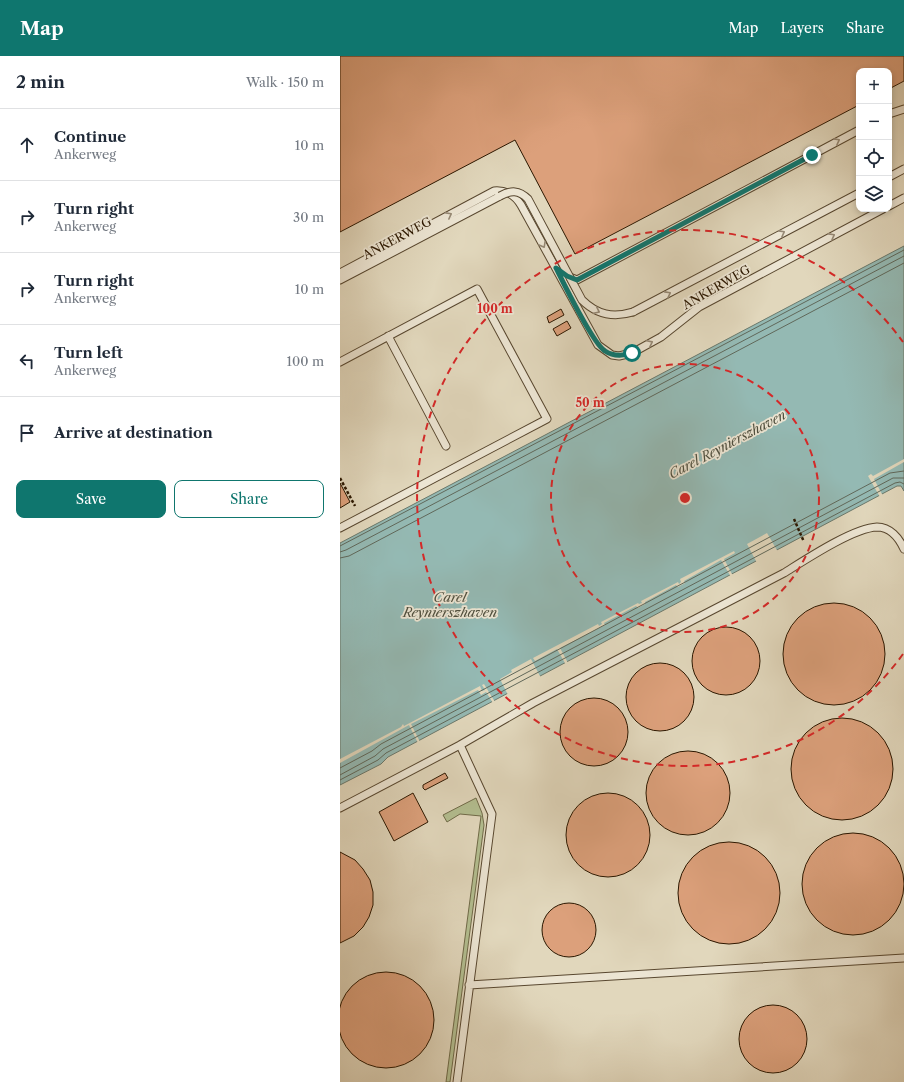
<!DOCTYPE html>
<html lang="en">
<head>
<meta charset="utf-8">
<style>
	body { margin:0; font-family:"Libre Caslon Text",serif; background:#f2f2f3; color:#1f2937 }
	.controls { position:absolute; right:12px; top:12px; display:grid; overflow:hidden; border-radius:8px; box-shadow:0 2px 6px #0003 }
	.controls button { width:36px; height:36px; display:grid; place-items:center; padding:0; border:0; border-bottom:1px solid #e0e1e3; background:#fff; color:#1f2937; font:20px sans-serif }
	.stop { position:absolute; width:12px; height:12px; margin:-9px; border:3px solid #0f766e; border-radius:50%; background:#fff }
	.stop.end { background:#0f766e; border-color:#fff; box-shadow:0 1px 4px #0008 }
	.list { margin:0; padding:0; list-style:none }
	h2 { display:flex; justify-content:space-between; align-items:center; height:52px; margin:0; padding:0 16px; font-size:17px }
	h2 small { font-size:13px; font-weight:400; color:#747a83 }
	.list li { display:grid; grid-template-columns:26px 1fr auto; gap:12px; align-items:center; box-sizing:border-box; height:72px; padding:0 16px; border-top:1px solid #e0e1e3 }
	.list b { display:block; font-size:15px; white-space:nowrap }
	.list p { margin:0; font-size:13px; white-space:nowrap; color:#747a83 }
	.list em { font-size:13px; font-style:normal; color:#747a83 }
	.actions { display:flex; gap:8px; padding:12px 16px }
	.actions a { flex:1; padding:9px 0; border:1px solid #0f766e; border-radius:8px; text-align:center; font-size:14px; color:#0f766e }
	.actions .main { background:#0f766e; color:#fff }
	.icon { flex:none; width:22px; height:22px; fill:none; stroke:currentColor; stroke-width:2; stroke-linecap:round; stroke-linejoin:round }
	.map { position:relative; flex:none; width:564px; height:1026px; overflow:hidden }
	header { display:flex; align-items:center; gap:24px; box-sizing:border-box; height:56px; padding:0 20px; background:#0f766e; color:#fff }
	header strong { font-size:19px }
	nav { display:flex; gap:22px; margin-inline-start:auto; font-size:14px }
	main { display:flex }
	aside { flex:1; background:#fff }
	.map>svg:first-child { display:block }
</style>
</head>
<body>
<header>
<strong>Map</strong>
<nav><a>Map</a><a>Layers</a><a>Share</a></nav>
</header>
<main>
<aside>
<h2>2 min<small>Walk · 150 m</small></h2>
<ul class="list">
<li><svg class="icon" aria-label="ahead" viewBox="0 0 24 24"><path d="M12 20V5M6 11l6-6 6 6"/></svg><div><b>Continue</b><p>Ankerweg</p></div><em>10 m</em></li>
<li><svg class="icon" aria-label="right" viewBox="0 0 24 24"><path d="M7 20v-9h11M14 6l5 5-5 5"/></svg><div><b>Turn right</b><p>Ankerweg</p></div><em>30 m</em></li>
<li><svg class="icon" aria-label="right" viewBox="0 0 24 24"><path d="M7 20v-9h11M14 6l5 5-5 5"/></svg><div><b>Turn right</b><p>Ankerweg</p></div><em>10 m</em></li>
<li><svg class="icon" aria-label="left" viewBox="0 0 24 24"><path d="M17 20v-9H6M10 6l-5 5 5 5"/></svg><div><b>Turn left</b><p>Ankerweg</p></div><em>100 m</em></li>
<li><svg class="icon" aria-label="arrive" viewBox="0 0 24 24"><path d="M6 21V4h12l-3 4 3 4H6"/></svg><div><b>Arrive at destination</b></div></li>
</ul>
<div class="actions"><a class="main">Save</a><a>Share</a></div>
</aside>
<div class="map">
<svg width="564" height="1026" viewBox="0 0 564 1026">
	<rect width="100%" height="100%" fill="#e1d7bc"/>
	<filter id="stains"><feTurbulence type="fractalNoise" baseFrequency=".005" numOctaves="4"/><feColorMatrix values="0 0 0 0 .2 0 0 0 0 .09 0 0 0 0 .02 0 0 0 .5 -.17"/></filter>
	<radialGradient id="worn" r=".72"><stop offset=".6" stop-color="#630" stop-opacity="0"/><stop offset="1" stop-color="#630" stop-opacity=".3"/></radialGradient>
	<!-- green -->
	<path fill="#b3be90" stroke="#6f6a48" d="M 136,742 L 142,757 L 144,769 L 110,1026 L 106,1026 L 141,760 L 120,758 L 107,766 L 103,759 Z"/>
	<!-- water -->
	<path fill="#94b9b3" stroke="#6a786b" d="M 564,190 L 564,435 L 561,430 L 557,430 L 48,701 L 41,708 L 0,729 L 0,487 Z"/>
	<!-- pier -->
	<path fill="#e1d7bc" d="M 564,403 L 564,406 L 534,423 L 543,440 L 540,441 L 528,420 L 531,418 L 533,420 Z
		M 427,477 L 438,496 L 417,507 L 407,488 Z
		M 394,495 L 395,497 L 384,503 L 393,520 L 391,521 L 381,504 L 344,525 L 345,527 L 338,531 L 336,529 L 305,546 L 305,548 L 298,552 L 296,550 L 264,567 L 265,569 L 220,592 L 228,607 L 226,609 L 217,593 L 195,605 L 193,602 L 258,568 L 259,570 L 262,568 L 261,566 L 298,547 L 299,548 L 302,547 L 301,545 L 338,526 L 339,528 L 341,526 L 340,523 Z
		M 191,603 L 201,622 L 168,639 L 160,623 L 172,616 L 171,614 Z
		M 144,628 L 155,646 L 153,647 L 146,636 L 141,639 L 138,634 L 71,668 L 80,686 L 78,687 L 69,669 L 0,707 L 0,703 L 61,671 L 63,668 L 64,670 L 140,630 L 142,635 L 145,634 L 142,629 Z"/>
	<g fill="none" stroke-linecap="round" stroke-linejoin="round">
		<!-- shore -->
		<path stroke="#60685a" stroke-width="1" d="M 0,490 L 564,194
			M 0,496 L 6,494 L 564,200
			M 0,502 L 9,500 L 564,207
			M 0,712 L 32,695 L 41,688 L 550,417 L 564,415
			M 0,719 L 35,700 L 43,693 L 553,422 L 564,422
			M 0,724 L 38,704 L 46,697 L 555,427 L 560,426 L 564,428"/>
	</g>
	<!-- building -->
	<path fill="#dca07b" stroke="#2b1700" d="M 0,0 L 564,0 L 564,25 L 549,33 L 549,15 L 519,15 L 519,49 L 235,198 L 175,84 L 0,176 Z
		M 221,253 L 224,259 L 209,267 L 207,261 Z
		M 227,265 L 231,272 L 217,280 L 213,273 Z
		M 0,427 L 10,446 L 0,452 Z
		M443 598a51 51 0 1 1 102 0a51 51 0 1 1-102 0Z
		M352 605a34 34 0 1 1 68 0a34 34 0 1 1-68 0Z
		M286 641a34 34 0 1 1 68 0a34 34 0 1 1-68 0Z
		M220 676a34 34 0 1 1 68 0a34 34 0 1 1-68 0Z
		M451 713a51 51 0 1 1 102 0a51 51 0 1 1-102 0Z
		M306 737a42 42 0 1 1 84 0a42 42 0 1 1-84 0Z
		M 105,717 L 108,722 L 85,734 L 83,732 L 83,729 Z
		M 73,737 L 88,766 L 54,785 L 39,756 Z
		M226 779a42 42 0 1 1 84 0a42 42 0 1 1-84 0Z
		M462 828a51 51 0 1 1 102 0a51 51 0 1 1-102 0Z
		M338 837a51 51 0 1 1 102 0a51 51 0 1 1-102 0Z
		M 0,796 L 15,804 L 23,813 L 30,824 L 33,836 L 33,849 L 29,861 L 23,871 L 14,880 L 0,887 Z
		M202 874a27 27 0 1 1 54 0a27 27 0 1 1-54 0Z
		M-2 964a48 48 0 1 1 96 0a48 48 0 1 1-96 0Z
		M399 983a34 34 0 1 1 68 0a34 34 0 1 1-68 0Z"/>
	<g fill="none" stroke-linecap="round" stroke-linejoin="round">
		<!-- service casing -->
		<g stroke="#58472f" stroke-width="9">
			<path id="service" d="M 549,58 L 564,53
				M 549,121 L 564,113
				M 549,150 L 564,142
				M 0,217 L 154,135 C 166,134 174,138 181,149 L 258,289 L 272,299 L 279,300 L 292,297 L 321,281 L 359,251 L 543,153
				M 227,220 L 237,224 L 519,74
				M 0,224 L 160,140
				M 293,256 L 519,137
				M 48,280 L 106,390
				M 0,306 L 137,233 L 207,363 L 0,472
				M 0,752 L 120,689 L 193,647 L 444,517 C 465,504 513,472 537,471 C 550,471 559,482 564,493
				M 129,929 L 564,902
				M 117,1026 L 152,758 L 120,689"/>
		</g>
		<!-- path -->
		<path stroke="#2b1700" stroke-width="2.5" stroke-dasharray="3 2" stroke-linecap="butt" d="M 0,422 L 15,450
			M 454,463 L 464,486"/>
		<!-- service -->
		<use href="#service" stroke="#ece5d3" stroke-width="7"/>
		<!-- service-bridge casing -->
		<g stroke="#58472f" stroke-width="9" stroke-linecap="butt">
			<path id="service-bridge" d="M 160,140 C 171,134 179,134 188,143 L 242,244 C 257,259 273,262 293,256"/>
		</g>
		<!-- service-bridge -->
		<use href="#service-bridge" stroke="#ece5d3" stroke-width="7"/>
	</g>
	<!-- one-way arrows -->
	<defs><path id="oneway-chevron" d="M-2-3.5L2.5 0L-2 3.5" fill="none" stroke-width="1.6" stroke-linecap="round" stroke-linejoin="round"/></defs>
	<g stroke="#958874">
		<use href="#oneway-chevron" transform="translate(497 85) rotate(-28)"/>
		<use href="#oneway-chevron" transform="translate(109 159) rotate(-28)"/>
		<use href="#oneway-chevron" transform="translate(442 177) rotate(-28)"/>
		<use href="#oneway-chevron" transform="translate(492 180) rotate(-28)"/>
		<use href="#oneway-chevron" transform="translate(203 189) rotate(61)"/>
		<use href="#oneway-chevron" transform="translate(328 238) rotate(-28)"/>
		<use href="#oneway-chevron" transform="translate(257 255) rotate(25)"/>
		<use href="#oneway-chevron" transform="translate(310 287) rotate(-27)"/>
	</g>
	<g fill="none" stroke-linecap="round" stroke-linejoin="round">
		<!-- route -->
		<path stroke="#0f766e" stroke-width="5" d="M 292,297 C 283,300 274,301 265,295 C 253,288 224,228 216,212 L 227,220 L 237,224 L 472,99"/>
	</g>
	<!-- distance rings -->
	<g fill="none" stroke="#d62828" stroke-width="2" stroke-dasharray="7 5">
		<circle cx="345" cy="442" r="134"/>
		<path d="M563 598A268 268 0 1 1 563 286"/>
	</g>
	<g text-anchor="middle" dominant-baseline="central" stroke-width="3.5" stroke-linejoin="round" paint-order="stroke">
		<!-- street labels -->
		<g font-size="12" fill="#2b1700" stroke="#ece5d3">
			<text transform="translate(57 182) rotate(-28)">ANKERWEG</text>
			<text transform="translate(376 231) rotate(-30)">ANKERWEG</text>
		</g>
		<!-- water labels -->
		<g font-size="13" font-style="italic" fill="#50503f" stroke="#ece5d3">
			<text transform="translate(387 388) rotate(-28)">Carel Reynierszhaven</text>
			<text x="110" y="541">Carel<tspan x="110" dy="15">Reynierszhaven</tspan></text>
		</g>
	</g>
	<circle cx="345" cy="442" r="6" fill="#d62828" stroke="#ece5d3" stroke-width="2"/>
	<g font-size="12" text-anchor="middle" font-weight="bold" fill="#d62828" stroke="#ece5d3" stroke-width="3.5" stroke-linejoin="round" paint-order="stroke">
		<text x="155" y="257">100 m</text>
		<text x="250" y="351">50 m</text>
	</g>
	<rect width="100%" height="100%" filter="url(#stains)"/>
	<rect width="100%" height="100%" fill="url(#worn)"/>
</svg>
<div class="controls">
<button>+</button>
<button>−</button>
<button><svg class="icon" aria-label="locate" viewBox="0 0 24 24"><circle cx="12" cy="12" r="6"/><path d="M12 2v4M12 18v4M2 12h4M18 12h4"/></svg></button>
<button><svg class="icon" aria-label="layers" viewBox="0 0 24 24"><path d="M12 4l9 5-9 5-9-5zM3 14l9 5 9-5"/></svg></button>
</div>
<div class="stop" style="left:292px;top:297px"></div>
<div class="stop end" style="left:472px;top:99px"></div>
</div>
</main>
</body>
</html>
